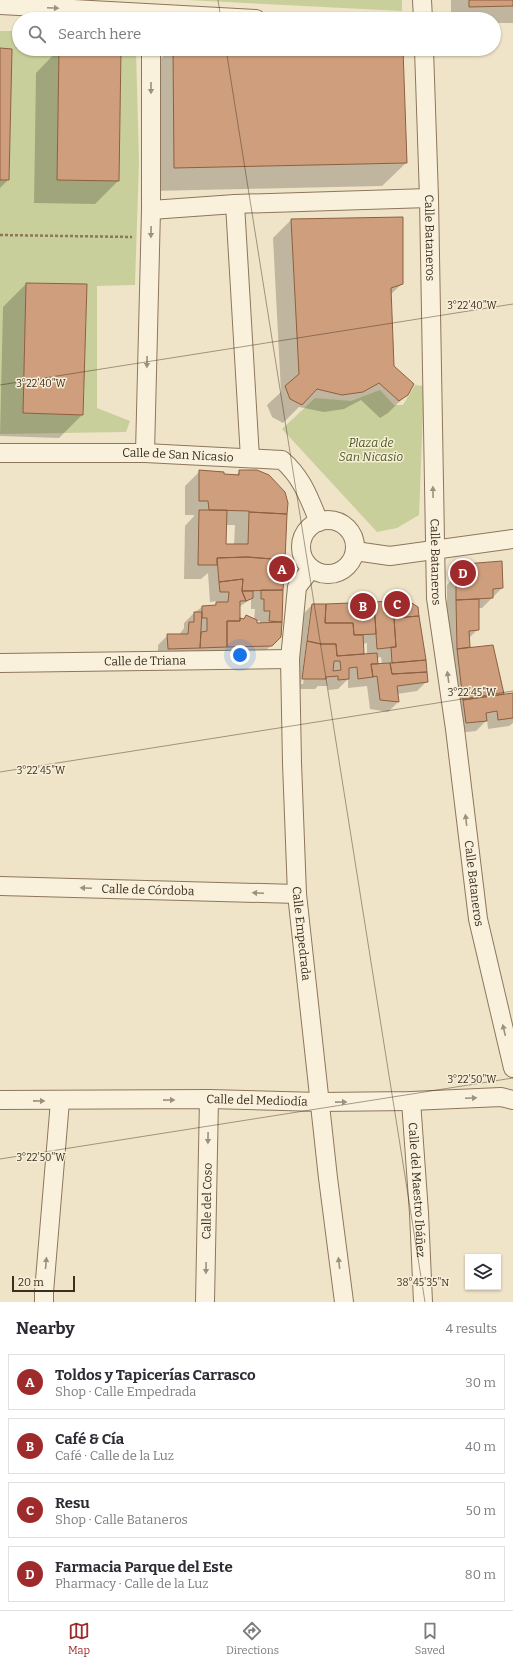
<!DOCTYPE html>
<html lang="en">
<head>
<meta charset="utf-8">
<style>
	body { margin:0; font-family:Bitter,serif; background:#f7f7f7; color:#2b2b33 }
	.controls { position:absolute; right:12px; bottom:12px; display:grid; overflow:hidden; border-radius:0px; box-shadow:0 1px 3px #0004 }
	.controls button { width:36px; height:36px; display:grid; place-items:center; padding:0; border:0; border-bottom:1px solid #e1e1e2; background:#fff; color:#2b2b33; font:20px sans-serif }
	.scale { position:absolute; left:12px; bottom:10px; width:63px; box-sizing:border-box; padding-left:4px; border:2px solid #3d2e20; border-top:0; font-size:11px; line-height:14px; white-space:nowrap; color:#3d2e20; -webkit-text-stroke:3px #f7eed8; paint-order:stroke }
	.you { position:absolute; left:240px; top:655px; width:14px; height:14px; margin:-10px; border:3px solid #fff; border-radius:50%; background:#1a73e8; box-shadow:0 0 0 6px #1a73e833 }
	.badge { display:grid; place-items:center; width:26px; height:26px; border-radius:50%; background:#9e2a2b; color:#fff; font-size:13px; font-weight:700 }
	.pin { position:absolute; translate:-50% -50%; border:2px solid #fff; box-shadow:0 1px 4px #0006 }
	.list { margin:0; padding:0; list-style:none }
	h2 { display:flex; justify-content:space-between; align-items:center; height:52px; margin:0; padding:0 16px; font-size:17px }
	h2 small { font-size:13px; font-weight:400; color:#7c7c81 }
	.list li { display:grid; grid-template-columns:26px 1fr auto; gap:12px; align-items:center; box-sizing:border-box; height:56px; margin:0 8px 8px; padding:0 8px; border:1px solid #e1e1e2; border-radius:0px }
	.list b { display:block; font-size:15px; white-space:nowrap }
	.list p { margin:0; font-size:13px; white-space:nowrap; color:#7c7c81 }
	.list em { font-size:13px; font-style:normal; color:#7c7c81 }
	.icon { flex:none; width:22px; height:22px; fill:none; stroke:currentColor; stroke-width:2; stroke-linecap:round; stroke-linejoin:round }
	.map { position:relative; flex:none; width:513px; height:1302px; overflow:hidden }
	.search { position:absolute; background:#fff; box-shadow:0 1px 3px #0004; left:12px; right:12px; top:12px; height:44px; display:flex; align-items:center; gap:10px; box-sizing:border-box; padding:0 14px; border-radius:22px; color:#7c7c81; font-size:15px }
	.sheet { height:308px; background:#fff }
	nav { display:flex; justify-content:space-around; align-items:center; box-sizing:border-box; height:56px; border-top:1px solid #e1e1e2; background:#fff; font-size:11px; color:#7c7c81 }
	nav a { display:grid; justify-items:center; gap:2px }
	nav .on { color:#9e2a2b }
	.map>svg:first-child { display:block }
</style>
</head>
<body>
<div class="map">
<svg width="513" height="1302" viewBox="0 0 513 1302">
	<rect width="100%" height="100%" fill="#f0e4c8"/>
	<!-- green -->
	<path fill="#c9cf9b" fill-rule="evenodd" d="M 187,0 L 402,0 L 402,11 Z
		M 0,31 L 19,31 L 19,49 L 59,49 L 57,180 L 119,181 L 121,49 L 107,49 L 136,49 L 139,162 L 135,285 L 97,286 L 97,408 L 130,421 L 126,432 L 0,434 L 0,180 L 9,180 L 12,49 L 0,48 ZM 26,283 L 87,284 L 83,415 L 23,413 Z
		M 415,385 L 424,386 L 419,515 L 397,528 L 377,532 L 282,429 L 315,398 L 351,401 L 380,390 L 394,405 L 403,405 Z"/>
	<!-- shadow -->
	<path fill="#0003" fill-rule="evenodd" d="M 451,0 L 513,0 L 513,23 L 494,23 L 494,19 L 451,19 Z
		M 0,49 L 8,180 L 0,188 Z
		M 59,49 L 120,50 L 118,181 L 95,204 L 34,203 L 36,73 Z
		M 170,49 L 402,49 L 406,163 L 382,186 L 151,191 L 150,70 Z
		M 402,218 L 402,284 L 390,295 L 393,366 L 407,394 L 388,413 L 380,418 L 361,400 L 344,409 L 324,412 L 299,407 L 283,423 L 272,417 L 267,405 L 281,392 L 273,238 L 291,220 Z
		M 26,284 L 86,285 L 82,415 L 59,438 L 0,436 L 3,307 Z
		M 200,471 L 235,476 L 240,471 L 287,503 L 280,637 L 261,655 L 158,659 L 158,645 L 168,635 L 179,635 L 184,628 L 184,623 L 194,613 L 202,607 L 213,607 L 218,601 L 210,602 L 208,573 L 201,579 L 184,579 L 185,526 L 194,516 L 194,515 L 185,515 L 185,486 ZM 225,525 L 235,525 L 234,545 L 225,545 ZM 251,599 L 251,609 L 255,609 L 254,620 L 246,616 L 242,620 L 239,619 L 239,607 ZM 256,621 L 260,621 L 260,624 L 256,624 Z
		M 465,565 L 502,588 L 482,608 L 478,608 L 478,629 L 468,639 L 469,649 L 492,646 L 503,695 L 513,694 L 513,723 L 509,726 L 488,729 L 487,720 L 476,731 L 457,733 L 447,660 L 447,585 Z
		M 406,601 L 427,681 L 417,691 L 397,694 L 398,702 L 388,712 L 370,709 L 367,686 L 348,688 L 348,679 L 338,689 L 328,690 L 328,686 L 318,686 L 315,689 L 293,689 L 302,615 L 312,605 ZM 310,614 L 312,614 L 303,684 L 301,684 ZM 367,643 L 367,654 L 363,655 L 363,644 ZM 381,657 L 382,665 L 377,665 L 377,658 Z"/>
	<!-- building -->
	<path fill="#cf9f7d" stroke="#8d5f41" fill-rule="evenodd" d="M 469,0 L 513,0 L 513,6 L 469,7 Z
		M 0,48 L 12,49 L 9,180 L 0,180 Z
		M 59,49 L 121,49 L 119,181 L 57,180 Z
		M 173,49 L 403,49 L 407,163 L 174,168 Z
		M 403,217 L 403,284 L 391,288 L 394,366 L 414,384 L 408,395 L 399,401 L 379,383 L 363,392 L 342,395 L 317,389 L 302,405 L 290,399 L 285,386 L 299,374 L 291,219 Z
		M 26,283 L 87,284 L 83,415 L 23,413 Z
		M 199,470 L 224,472 L 224,474 L 239,475 L 239,470 L 257,470 L 269,475 L 285,492 L 288,503 L 287,514 L 249,512 L 249,511 L 209,510 L 208,501 L 199,501 Z
		M 199,510 L 227,510 L 226,544 L 248,544 L 249,512 L 287,514 L 285,560 L 247,557 L 217,558 L 217,565 L 198,565 Z
		M 247,557 L 285,560 L 283,590 L 242,591 L 243,579 L 219,582 L 217,558 Z
		M 502,561 L 503,588 L 493,589 L 493,598 L 456,600 L 456,574 L 465,564 Z
		M 243,579 L 242,591 L 246,601 L 240,601 L 240,621 L 227,621 L 227,647 L 200,648 L 201,632 L 207,631 L 207,618 L 202,618 L 202,606 L 216,605 L 216,602 L 228,602 L 229,592 L 220,592 L 219,582 Z
		M 261,590 L 283,590 L 282,622 L 269,621 L 270,611 L 264,611 L 264,599 L 261,599 Z
		M 242,591 L 253,591 L 253,598 L 246,601 Z
		M 479,599 L 479,630 L 469,631 L 470,647 L 457,649 L 456,600 Z
		M 407,600 L 418,607 L 419,616 L 394,618 L 396,647 L 377,649 L 374,602 Z
		M 374,602 L 376,634 L 354,635 L 353,623 L 325,623 L 326,604 Z
		M 312,604 L 326,604 L 325,623 L 353,623 L 354,635 L 363,635 L 364,654 L 337,656 L 336,644 L 321,644 L 307,641 Z
		M 194,612 L 202,612 L 200,648 L 168,649 L 167,634 L 188,634 L 189,622 L 194,622 Z
		M 246,615 L 257,620 L 257,623 L 282,622 L 281,637 L 272,646 L 227,647 L 227,621 L 240,621 L 240,618 L 244,619 Z
		M 419,616 L 426,660 L 392,663 L 391,647 L 396,647 L 394,618 Z
		M 307,641 L 321,644 L 336,644 L 337,656 L 377,653 L 378,664 L 371,664 L 373,677 L 358,679 L 357,667 L 349,668 L 349,679 L 338,680 L 338,676 L 326,677 L 326,679 L 302,679 ZM 334,661 L 340,661 L 341,670 L 333,671 Z
		M 493,645 L 504,694 L 463,700 L 457,649 Z
		M 426,660 L 427,672 L 392,674 L 390,663 Z
		M 390,663 L 392,674 L 427,672 L 428,682 L 397,686 L 399,702 L 380,700 L 377,676 L 373,677 L 371,664 Z
		M 513,693 L 513,718 L 498,720 L 497,711 L 486,713 L 487,721 L 466,723 L 463,700 Z"/>
	<g fill="none" stroke-linecap="round" stroke-linejoin="round">
		<!-- minor casing -->
		<g stroke="#8d765c" stroke-width="20">
			<g id="minor">
				<path d="M 422,0 L 423,19"/>
				<path d="M 0,5 L 256,19"/>
				<path id="s1" d="M 424,49 L 429,198 L 436,598 L 455,729 L 478,919 L 513,1068"/>
				<path d="M 235,204 L 250,458"/>
				<path d="M 151,210 L 235,204 L 429,198"/>
				<path id="s2" d="M 0,453 L 145,453 L 282,460 C 302,477 309,498 319,522"/>
				<path d="M 145,453 L 151,210 L 151,49"/>
				<circle cx="328" cy="547" r="27"/>
				<path d="M 355,551 L 390,556 L 513,539"/>
				<path id="s3" d="M 311,569 L 297,587 L 290,659 L 292,763 L 297,894 L 328,1178 L 344,1302"/>
				<path id="s4" d="M 0,663 L 290,659"/>
				<path id="s5" d="M 0,886 L 297,894"/>
				<path id="s6" d="M 0,1100 L 209,1099 L 320,1102 L 411,1101 L 501,1097 L 513,1100"/>
				<path id="s7" d="M 411,1101 L 419,1213 L 423,1302"/>
				<path d="M 44,1302 L 44,1292 L 60,1101"/>
				<path id="s8" d="M 205,1302 L 209,1099"/>
			</g>
		</g>
		<!-- path -->
		<path stroke="#8d765c" stroke-width="2.5" stroke-dasharray="3 2" stroke-linecap="butt" d="M 0,235 L 132,237"/>
		<!-- minor -->
		<use href="#minor" stroke="#faf1dc" stroke-width="18"/>
	</g>
	<!-- one-way arrows -->
	<defs><path id="oneway-solid" d="M-6-.8H1V-3.2L6.5 0L1 3.2V.8H-6Z"/></defs>
	<g fill="#9c907e">
		<use href="#oneway-solid" transform="translate(53 8) rotate(3)"/>
		<use href="#oneway-solid" transform="translate(151 88) rotate(90)"/>
		<use href="#oneway-solid" transform="translate(151 232) rotate(91)"/>
		<use href="#oneway-solid" transform="translate(147 362) rotate(91)"/>
		<use href="#oneway-solid" transform="translate(433 492) rotate(-91)"/>
		<use href="#oneway-solid" transform="translate(448 677) rotate(-98)"/>
		<use href="#oneway-solid" transform="translate(466 820) rotate(-97)"/>
		<use href="#oneway-solid" transform="translate(86 888) rotate(-178)"/>
		<use href="#oneway-solid" transform="translate(258 893) rotate(-178)"/>
		<use href="#oneway-solid" transform="translate(504 1030) rotate(-103)"/>
		<use href="#oneway-solid" transform="translate(471 1098) rotate(-3)"/>
		<use href="#oneway-solid" transform="translate(169 1100) rotate(-1)"/>
		<use href="#oneway-solid" transform="translate(39 1101) rotate(1)"/>
		<use href="#oneway-solid" transform="translate(341 1102) rotate(-1)"/>
		<use href="#oneway-solid" transform="translate(208 1138) rotate(91)"/>
		<use href="#oneway-solid" transform="translate(46 1263) rotate(-85)"/>
		<use href="#oneway-solid" transform="translate(339 1263) rotate(-97)"/>
		<use href="#oneway-solid" transform="translate(206 1268) rotate(91)"/>
	</g>
	<!-- ticks -->
	<path fill="none" stroke="#3d2e20" stroke-width="1" stroke-opacity="0.45" d="M 218,0 L 221,19M 226,49 L 425,1302M 0,385 L 513,304M 0,772 L 513,691M 0,1159 L 513,1078"/>
	<g text-anchor="middle" dominant-baseline="central" stroke-width="3" stroke-linejoin="round" paint-order="stroke">
		<!-- street labels -->
		<g font-size="12" fill="#3d2e20" stroke="#f7eed8">
			<text stroke="none"><textPath href="#s1" startOffset="189">Calle Bataneros</textPath></text>
			<text stroke="none"><textPath href="#s2" startOffset="178">Calle de San Nicasio</textPath></text>
			<text stroke="none"><textPath href="#s1" startOffset="513">Calle Bataneros</textPath></text>
			<text stroke="none"><textPath href="#s4" startOffset="145">Calle de Triana</textPath></text>
			<text stroke="none"><textPath href="#s1" startOffset="837">Calle Bataneros</textPath></text>
			<text stroke="none"><textPath href="#s5" startOffset="148">Calle de Córdoba</textPath></text>
			<text stroke="none"><textPath href="#s3" startOffset="370">Calle Empedrada</textPath></text>
			<text stroke="none"><textPath href="#s6" startOffset="257">Calle del Mediodía</textPath></text>
			<text stroke="none"><textPath href="#s7" startOffset="89">Calle del Maestro Ibáñez</textPath></text>
			<text stroke="none"><textPath href="#s8" startOffset="101">Calle del Coso</textPath></text>
		</g>
		<!-- park labels -->
		<g font-size="12" font-style="italic" fill="#4d5a26" stroke="#f7eed8">
			<text x="371" y="443">Plaza de<tspan x="371" dy="14">San Nicasio</tspan></text>
		</g>
	</g>
	<g font-size="10" text-anchor="middle" fill="#3d2e20" stroke="#f7eed8" stroke-width="3" stroke-linejoin="round" paint-order="stroke">
		<text x="472" y="309">3°22'40"W</text>
		<text x="41" y="387">3°22'40"W</text>
		<text x="472" y="696">3°22'45"W</text>
		<text x="41" y="774">3°22'45"W</text>
		<text x="472" y="1083">3°22'50"W</text>
		<text x="41" y="1161">3°22'50"W</text>
		<text x="423" y="1286">38°45'35"N</text>
	</g>
</svg>
<div class="controls">
<button><svg class="icon" aria-label="layers" viewBox="0 0 24 24"><path d="M12 4l9 5-9 5-9-5zM3 14l9 5 9-5"/></svg></button>
</div>
<div class="scale">20 m</div>
<div class="you"></div>
<div class="pin badge" style="left:282px;top:569px">A</div>
<div class="pin badge" style="left:363px;top:606px">B</div>
<div class="pin badge" style="left:397px;top:604px">C</div>
<div class="pin badge" style="left:463px;top:573px">D</div>
<div class="search"><svg class="icon" aria-label="search" viewBox="0 0 24 24"><circle cx="10" cy="10" r="6"/><path d="M15 15l6 6"/></svg>Search here</div>
</div>
<section class="sheet">
<h2>Nearby<small>4 results</small></h2>
<ul class="list">
<li><span class="badge">A</span><div><b>Toldos y Tapicerías Carrasco</b><p>Shop · Calle Empedrada</p></div><em>30 m</em></li>
<li><span class="badge">B</span><div><b>Café &amp; Cía</b><p>Café · Calle de la Luz</p></div><em>40 m</em></li>
<li><span class="badge">C</span><div><b>Resu</b><p>Shop · Calle Bataneros</p></div><em>50 m</em></li>
<li><span class="badge">D</span><div><b>Farmacia Parque del Este</b><p>Pharmacy · Calle de la Luz</p></div><em>80 m</em></li>
</ul>
</section>
<nav>
<a class="on"><svg class="icon" aria-label="map" viewBox="0 0 24 24"><path d="M3 6l6-2 6 2 6-2v14l-6 2-6-2-6 2zM9 4v14M15 6v14"/></svg>Map</a>
<a><svg class="icon" aria-label="directions" viewBox="0 0 24 24"><path d="M12 3l9 9-9 9-9-9zM9 14v-3h6M13 9l2 2-2 2"/></svg>Directions</a>
<a><svg class="icon" aria-label="saved" viewBox="0 0 24 24"><path d="M7 4h10v16l-5-4-5 4z"/></svg>Saved</a>
</nav>
</body>
</html>
